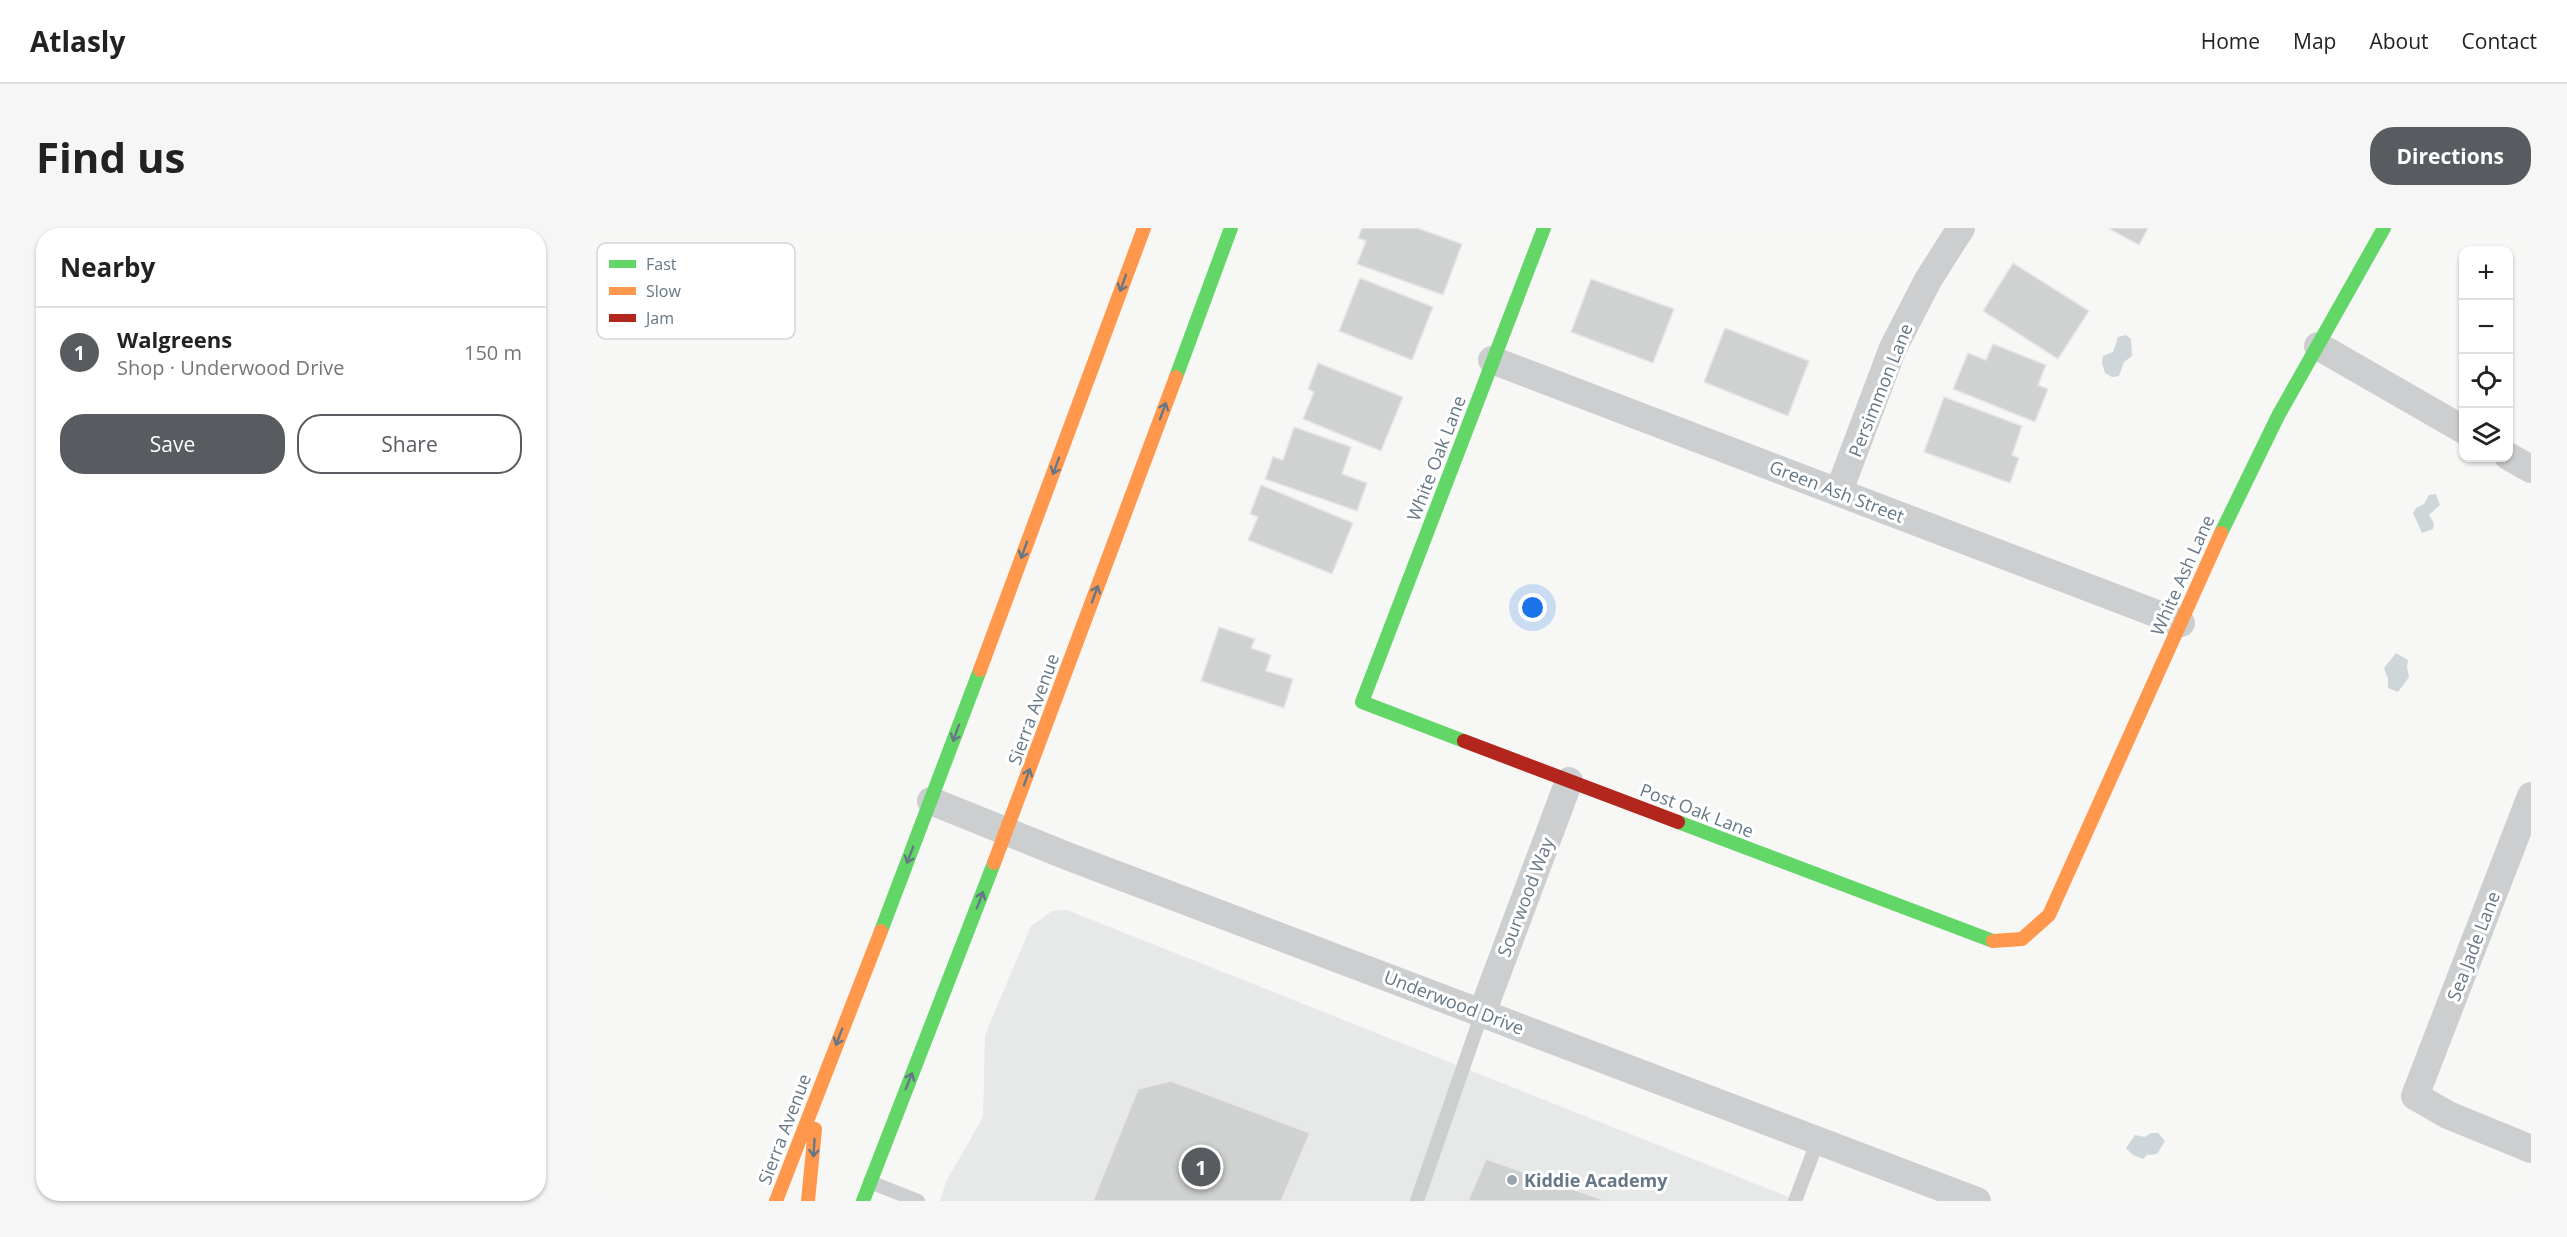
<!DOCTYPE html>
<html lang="en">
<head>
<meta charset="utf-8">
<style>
	body { margin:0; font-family:"Open Sans",sans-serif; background:#f6f6f6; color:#222 }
	.controls { position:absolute; right:18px; top:18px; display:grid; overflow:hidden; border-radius:12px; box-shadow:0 2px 4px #0004 }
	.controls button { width:54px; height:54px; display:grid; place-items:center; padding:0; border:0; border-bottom:2px solid #e0e0e0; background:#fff; color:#222; font:30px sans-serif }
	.you { position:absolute; left:951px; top:380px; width:21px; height:21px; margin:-15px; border:4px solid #fff; border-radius:50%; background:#1a73e8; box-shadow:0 0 0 9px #1a73e833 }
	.badge { display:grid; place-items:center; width:39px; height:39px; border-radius:50%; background:#585c61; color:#fff; font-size:20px; font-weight:700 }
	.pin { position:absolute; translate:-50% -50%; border:3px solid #fff; box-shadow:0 2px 6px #0006 }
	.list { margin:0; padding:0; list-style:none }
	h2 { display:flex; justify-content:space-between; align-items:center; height:78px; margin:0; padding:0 24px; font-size:26px }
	h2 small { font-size:20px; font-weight:400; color:#767676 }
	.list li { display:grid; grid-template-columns:39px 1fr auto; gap:18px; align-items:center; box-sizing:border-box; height:90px; padding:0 24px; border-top:2px solid #e0e0e0 }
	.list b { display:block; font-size:22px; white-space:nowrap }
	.list p { margin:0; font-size:20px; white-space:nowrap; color:#767676 }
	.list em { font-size:20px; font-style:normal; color:#767676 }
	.actions { display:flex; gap:12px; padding:18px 24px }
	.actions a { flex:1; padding:14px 0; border:2px solid #585c61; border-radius:24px; text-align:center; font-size:21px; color:#585c61 }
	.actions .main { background:#585c61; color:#fff }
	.icon { flex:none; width:33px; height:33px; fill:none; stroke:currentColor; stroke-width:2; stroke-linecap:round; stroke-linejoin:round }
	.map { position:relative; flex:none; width:1949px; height:973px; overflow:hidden; border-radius:24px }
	header { display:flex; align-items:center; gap:36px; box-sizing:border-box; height:84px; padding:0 30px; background:#fff; border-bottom:2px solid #e0e0e0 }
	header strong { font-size:28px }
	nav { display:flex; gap:33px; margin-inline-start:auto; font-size:21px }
	.intro { display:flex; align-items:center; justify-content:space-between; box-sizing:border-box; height:144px; padding:0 36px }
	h1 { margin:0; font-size:42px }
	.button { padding:15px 27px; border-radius:24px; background:#585c61; color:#fff; font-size:21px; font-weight:700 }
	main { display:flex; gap:36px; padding:0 36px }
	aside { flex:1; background:#fff; border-radius:24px; box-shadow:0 2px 4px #0004 }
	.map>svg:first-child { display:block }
</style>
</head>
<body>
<header>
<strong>Atlasly</strong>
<nav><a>Home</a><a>Map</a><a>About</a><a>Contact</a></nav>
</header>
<div class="intro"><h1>Find us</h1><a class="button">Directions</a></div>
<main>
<aside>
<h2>Nearby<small></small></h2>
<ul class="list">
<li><span class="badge">1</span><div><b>Walgreens</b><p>Shop · Underwood Drive</p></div><em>150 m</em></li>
</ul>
<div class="actions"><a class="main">Save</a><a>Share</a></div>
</aside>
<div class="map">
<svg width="1949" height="973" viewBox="0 0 1949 973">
	<rect width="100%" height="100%" fill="#f7f7f6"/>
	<!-- built -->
	<path fill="#e7e9e8" d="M 485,682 L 1217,973 L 358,973 L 364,954 L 401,889 L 403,807 L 449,698 L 470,683 Z"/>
	<!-- water -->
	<path fill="#cfd6d9" d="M 1544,107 L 1549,111 L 1550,128 L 1542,134 L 1537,148 L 1530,149 L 1523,145 L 1520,135 L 1521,128 L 1531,124 L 1536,109 Z
		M 1854,266 L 1858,277 L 1847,287 L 1852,295 L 1851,301 L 1840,305 L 1831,285 L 1834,280 L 1842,276 L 1847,267 Z
		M 1814,425 L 1826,432 L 1825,439 L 1827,449 L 1816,464 L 1806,460 L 1806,451 L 1802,440 Z
		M 1569,905 L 1576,905 L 1583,913 L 1575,926 L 1565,927 L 1561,931 L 1551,927 L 1544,920 L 1553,907 L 1563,909 Z"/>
	<!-- building -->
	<path fill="#d0d2d2" stroke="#e6e6e6" stroke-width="1.5" d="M 780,0 L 835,0 L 880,16 L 861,67 L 775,36 L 784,13 L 776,10 Z
		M 1526,0 L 1566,0 L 1557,17 Z
		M 1431,35 L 1507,83 L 1476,131 L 1401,83 Z
		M 778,50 L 851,79 L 830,132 L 757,103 Z
		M 1009,51 L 1092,81 L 1071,135 L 989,104 Z
		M 1143,100 L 1227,133 L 1206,188 L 1122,154 Z
		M 1411,116 L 1464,137 L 1456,157 L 1466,161 L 1453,194 L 1371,161 L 1386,125 L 1404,132 Z
		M 736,135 L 821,169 L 799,223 L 721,191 L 732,164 L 726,161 Z
		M 1362,169 L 1440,198 L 1430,227 L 1437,230 L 1428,255 L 1342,224 Z
		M 712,199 L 769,219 L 760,246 L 785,255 L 775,283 L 683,251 L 691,229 L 701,232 Z
		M 679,257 L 771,295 L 750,346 L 666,312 L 676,289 L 668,286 Z
		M 637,399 L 673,411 L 669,420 L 689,427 L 684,443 L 711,451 L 702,480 L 619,453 Z
		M 589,853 L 728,905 L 699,973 L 511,973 L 556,861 Z
		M 904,931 L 1024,973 L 886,973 Z"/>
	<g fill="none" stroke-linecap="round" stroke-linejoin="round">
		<!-- lane -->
		<path stroke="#cccecf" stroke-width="14" d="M 288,954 L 336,973
			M 835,973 L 900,785
			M 1213,973 L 1236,912"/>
		<!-- street -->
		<path stroke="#cccecf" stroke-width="28" d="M 1736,118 L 1882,202
			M 910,132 L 1599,395
			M 1926,228 L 1949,241
			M 1257,263 L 1311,120 L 1346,52 L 1379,0
			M 1949,568 L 1833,868 L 1866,887 L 1949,921
			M 349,573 L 485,628 L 1395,973
			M 900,785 L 987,553"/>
		<!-- fast -->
		<path stroke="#63d668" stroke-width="14" d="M 594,149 L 649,0
			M 1639,305 L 1696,188 L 1802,0
			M 882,513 L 780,474 L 962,0
			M 1096,594 L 1411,713
			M 299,703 L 398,442
			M 281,973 L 412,635"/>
		<!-- slow -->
		<path stroke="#ff974d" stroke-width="14" d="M 398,442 L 562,0
			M 412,635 L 594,149
			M 1411,713 L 1440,711 L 1467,687 L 1639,305
			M 194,973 L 299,703
			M 226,973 L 233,901"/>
		<!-- jam -->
		<path stroke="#b3261e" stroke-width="14" d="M 882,513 L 1096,594"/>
	</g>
	<!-- one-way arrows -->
	<defs><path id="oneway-shaft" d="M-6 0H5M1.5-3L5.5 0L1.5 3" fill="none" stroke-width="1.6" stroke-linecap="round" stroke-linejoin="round" transform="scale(1.5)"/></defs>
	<g stroke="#667786">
		<use href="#oneway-shaft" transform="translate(541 55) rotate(110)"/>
		<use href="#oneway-shaft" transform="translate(581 183) rotate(-70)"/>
		<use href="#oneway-shaft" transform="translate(474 238) rotate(110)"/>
		<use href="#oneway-shaft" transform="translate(442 322) rotate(110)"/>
		<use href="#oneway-shaft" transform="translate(513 366) rotate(-70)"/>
		<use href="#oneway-shaft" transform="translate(374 505) rotate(110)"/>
		<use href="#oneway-shaft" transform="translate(445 549) rotate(-70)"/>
		<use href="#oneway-shaft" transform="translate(328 627) rotate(111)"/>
		<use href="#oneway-shaft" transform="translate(398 672) rotate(-69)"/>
		<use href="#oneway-shaft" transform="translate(257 809) rotate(111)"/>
		<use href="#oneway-shaft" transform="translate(327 853) rotate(-68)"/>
		<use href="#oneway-shaft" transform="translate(232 920) rotate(93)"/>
	</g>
	<!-- markers -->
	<circle fill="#99a4ad" stroke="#fff" stroke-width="2" cx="930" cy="952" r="6"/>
	<g text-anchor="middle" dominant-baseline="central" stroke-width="6" stroke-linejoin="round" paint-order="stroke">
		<!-- street labels -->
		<g font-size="18" fill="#667786" stroke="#fff">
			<text transform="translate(1298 162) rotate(-68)">Persimmon Lane</text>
			<text transform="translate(854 230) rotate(-69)">White Oak Lane</text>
			<text transform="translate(1255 263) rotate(21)">Green Ash Street</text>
			<text transform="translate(1600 347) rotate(-66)">White Ash Lane</text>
			<text transform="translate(451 481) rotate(-70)">Sierra Avenue</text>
			<text transform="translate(1115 582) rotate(21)">Post Oak Lane</text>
			<text transform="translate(943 669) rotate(-69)">Sourwood Way</text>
			<text transform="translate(1891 718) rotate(-69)">Sea Jade Lane</text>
			<text transform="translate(872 774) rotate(21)">Underwood Drive</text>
			<text transform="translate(202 901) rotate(-69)">Sierra Avenue</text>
		</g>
		<!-- poi labels -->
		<g font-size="18" font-weight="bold" fill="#667786" stroke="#fff" text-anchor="start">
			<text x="942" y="952">Kiddie Academy</text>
		</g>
	</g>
	<!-- legend -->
	<rect x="15" y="15" width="198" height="96" rx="9" fill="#fff" stroke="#d1d6db" stroke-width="1.5"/>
	<rect x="27" y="32" width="27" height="8" fill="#63d668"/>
	<rect x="27" y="59" width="27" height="8" fill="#ff974d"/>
	<rect x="27" y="86" width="27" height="8" fill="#b3261e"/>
	<g font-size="16" fill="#667786">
		<text x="64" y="42">Fast</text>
		<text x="64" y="69">Slow</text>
		<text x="64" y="96">Jam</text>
	</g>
</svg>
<div class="controls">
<button>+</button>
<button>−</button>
<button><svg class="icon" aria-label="locate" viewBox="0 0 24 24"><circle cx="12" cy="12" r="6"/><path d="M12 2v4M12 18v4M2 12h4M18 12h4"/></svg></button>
<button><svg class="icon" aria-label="layers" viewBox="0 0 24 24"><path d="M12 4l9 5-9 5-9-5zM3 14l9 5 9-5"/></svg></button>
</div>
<div class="you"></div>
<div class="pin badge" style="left:619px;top:939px">1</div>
</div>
</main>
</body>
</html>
